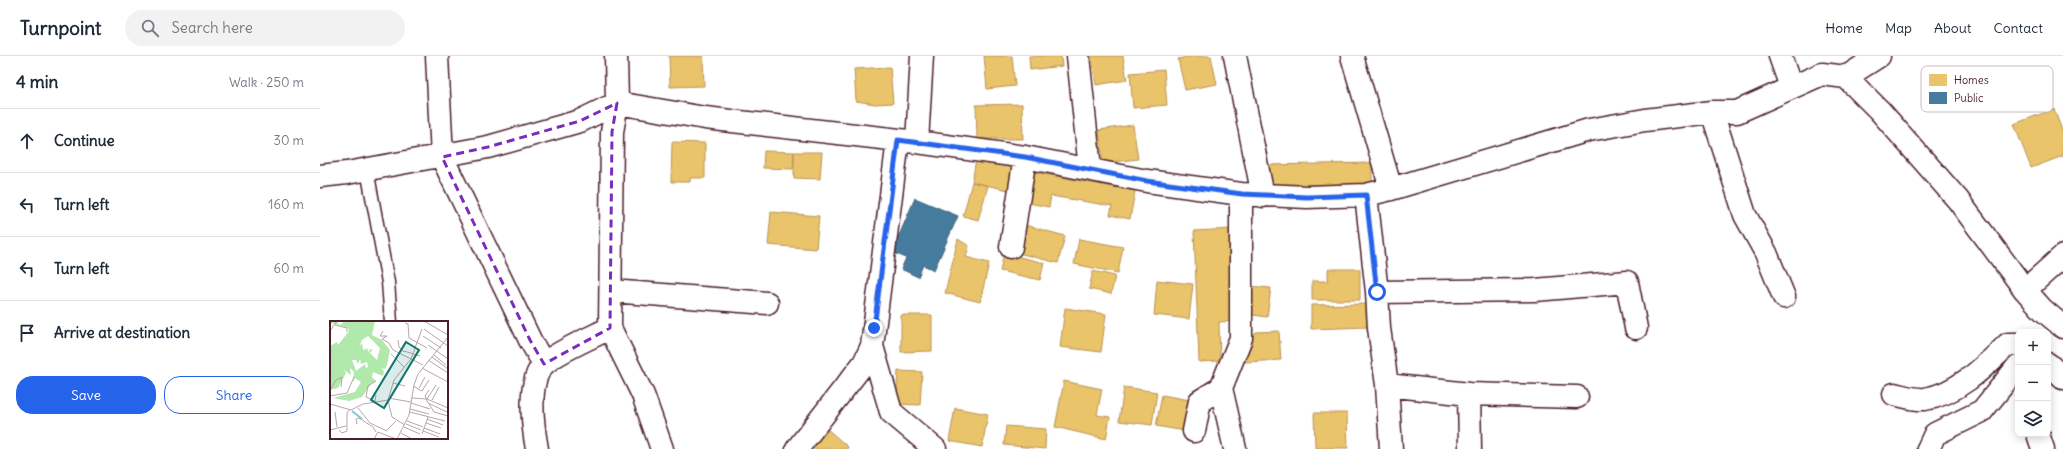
<!DOCTYPE html>
<html lang="en">
<head>
<meta charset="utf-8">
<style>
	body { margin:0; font-family:Delius,sans-serif; background:#f2f2f3; color:#1f2937 }
	.controls { position:absolute; right:12px; bottom:12px; display:grid; overflow:hidden; border-radius:8px; box-shadow:0 2px 10px #0003 }
	.controls button { width:36px; height:36px; display:grid; place-items:center; padding:0; border:0; border-bottom:1px solid #e0e1e3; background:#fff; color:#1f2937; font:20px sans-serif }
	.stop { position:absolute; width:12px; height:12px; margin:-9px; border:3px solid #2563eb; border-radius:50%; background:#fff }
	.stop.end { background:#2563eb; border-color:#fff; box-shadow:0 1px 4px #0008 }
	.list { margin:0; padding:0; list-style:none }
	h2 { display:flex; justify-content:space-between; align-items:center; height:52px; margin:0; padding:0 16px; font-size:17px }
	h2 small { font-size:13px; font-weight:400; color:#747a83 }
	.list li { display:grid; grid-template-columns:26px 1fr auto; gap:12px; align-items:center; box-sizing:border-box; height:64px; padding:0 16px; border-top:1px solid #e0e1e3 }
	.list b { display:block; font-size:15px; white-space:nowrap }
	.list em { font-size:13px; font-style:normal; color:#747a83 }
	.actions { display:flex; gap:8px; padding:12px 16px }
	.actions a { flex:1; padding:9px 0; border:1px solid #2563eb; border-radius:16px; text-align:center; font-size:14px; color:#2563eb }
	.actions .main { background:#2563eb; color:#fff }
	.icon { flex:none; width:22px; height:22px; fill:none; stroke:currentColor; stroke-width:2; stroke-linecap:round; stroke-linejoin:round }
	.map { position:relative; flex:none; width:1743px; height:393px; overflow:hidden }
	header { display:flex; align-items:center; gap:24px; box-sizing:border-box; height:56px; padding:0 20px; background:#fff; border-bottom:1px solid #e0e1e3 }
	header strong { font-size:19px }
	nav { display:flex; gap:22px; margin-inline-start:auto; font-size:14px }
	.search { width:280px; height:36px; background:#f2f2f3; display:flex; align-items:center; gap:10px; box-sizing:border-box; padding:0 14px; border-radius:22px; color:#747a83; font-size:15px }
	main { display:flex }
	aside { flex:1; background:#fff }
	.map>svg:first-child { display:block }
</style>
</head>
<body>
<header>
<strong>Turnpoint</strong>
<div class="search"><svg class="icon" aria-label="search" viewBox="0 0 24 24"><circle cx="10" cy="10" r="6"/><path d="M15 15l6 6"/></svg>Search here</div>
<nav><a>Home</a><a>Map</a><a>About</a><a>Contact</a></nav>
</header>
<main>
<aside>
<h2>4 min<small>Walk · 250 m</small></h2>
<ul class="list">
<li><svg class="icon" aria-label="ahead" viewBox="0 0 24 24"><path d="M12 20V5M6 11l6-6 6 6"/></svg><div><b>Continue</b></div><em>30 m</em></li>
<li><svg class="icon" aria-label="left" viewBox="0 0 24 24"><path d="M17 20v-9H6M10 6l-5 5 5 5"/></svg><div><b>Turn left</b></div><em>160 m</em></li>
<li><svg class="icon" aria-label="left" viewBox="0 0 24 24"><path d="M17 20v-9H6M10 6l-5 5 5 5"/></svg><div><b>Turn left</b></div><em>60 m</em></li>
<li><svg class="icon" aria-label="arrive" viewBox="0 0 24 24"><path d="M6 21V4h12l-3 4 3 4H6"/></svg><div><b>Arrive at destination</b></div></li>
</ul>
<div class="actions"><a class="main">Save</a><a>Share</a></div>
</aside>
<div class="map">
<svg width="1743" height="393" viewBox="0 0 1743 393">
	<rect width="100%" height="100%" fill="#fff"/>
	<filter id="ink" filterUnits="userSpaceOnUse"><feTurbulence type="fractalNoise" baseFrequency=".025" numOctaves="2"/><feDisplacementMap in="SourceGraphic" scale="8" xChannelSelector="R" yChannelSelector="G"/><feConvolveMatrix kernelMatrix="1 2 1 2 8 2 1 2 1" color-interpolation-filters="sRGB"/></filter>
	<g filter="url(#ink)">
		<!-- homes -->
		<path fill="#e9c46a" stroke="#b99257" d="M 349,0 L 383,0 L 384,30 L 350,31 Z
			M 664,0 L 692,0 L 695,30 L 667,33 Z
			M 709,0 L 741,0 L 742,10 L 710,14 Z
			M 771,0 L 803,0 L 807,24 L 776,29 Z
			M 872,0 L 891,0 L 897,28 L 865,34 L 858,3 Z
			M 570,11 L 573,47 L 555,48 L 536,45 L 534,13 Z
			M 844,14 L 847,49 L 813,52 L 810,17 Z
			M 702,48 L 703,83 L 657,83 L 656,49 Z
			M 1734,53 L 1743,77 L 1743,100 L 1711,112 L 1694,68 Z
			M 813,69 L 818,103 L 783,107 L 779,74 Z
			M 352,86 L 385,87 L 385,122 L 370,122 L 370,126 L 351,126 Z
			M 444,95 L 474,96 L 473,113 L 443,112 Z
			M 474,96 L 502,96 L 500,123 L 474,122 Z
			M 656,103 L 697,112 L 692,135 L 652,126 Z
			M 1052,107 L 1052,129 L 946,130 L 945,109 Z
			M 713,116 L 815,135 L 810,163 L 790,159 L 792,150 L 731,140 L 729,151 L 708,147 Z
			M 652,126 L 668,130 L 658,164 L 643,160 Z
			M 451,156 L 499,160 L 496,193 L 448,189 Z
			M 705,169 L 745,180 L 738,207 L 698,197 Z
			M 911,173 L 915,265 L 899,266 L 900,305 L 879,306 L 874,175 Z
			M 638,183 L 649,190 L 646,201 L 669,207 L 660,246 L 625,237 Z
			M 759,183 L 803,191 L 798,217 L 754,208 Z
			M 684,197 L 724,207 L 720,224 L 680,215 Z
			M 1008,213 L 1040,213 L 1040,244 L 992,244 L 992,225 L 1008,225 Z
			M 773,215 L 795,220 L 791,238 L 769,233 Z
			M 837,224 L 873,228 L 869,263 L 834,259 Z
			M 929,230 L 951,232 L 947,261 L 926,258 Z
			M 1048,248 L 1049,271 L 991,273 L 991,249 Z
			M 745,252 L 786,258 L 781,296 L 740,291 Z
			M 581,259 L 612,259 L 612,295 L 581,296 Z
			M 959,275 L 961,304 L 925,306 L 924,290 L 936,276 Z
			M 578,315 L 602,316 L 600,349 L 576,348 Z
			M 744,325 L 782,333 L 777,359 L 790,361 L 786,383 L 735,371 Z
			M 804,331 L 837,336 L 832,369 L 799,365 Z
			M 842,339 L 870,344 L 865,375 L 836,370 Z
			M 635,352 L 668,358 L 662,391 L 629,385 Z
			M 994,357 L 1027,357 L 1028,392 L 995,392 Z
			M 686,370 L 726,373 L 725,393 L 684,389 Z
			M 506,372 L 528,391 L 527,393 L 488,393 Z"/>
		<!-- public -->
		<path fill="#457b9d" stroke="#465f7b" d="M 595,142 L 638,160 L 614,214 L 603,209 L 598,221 L 581,213 L 586,202 L 572,196 Z"/>
		<g fill="none" stroke-linecap="round" stroke-linejoin="round">
			<!-- lane casing -->
			<g stroke="#4a1f2b" stroke-width="15">
				<path id="lane" d="M 47,114 L 68,226 L 71,266"/>
			</g>
			<!-- street casing -->
			<g stroke="#4a1f2b" stroke-width="25">
				<path id="street" d="M 117,0 L 122,101 L 210,284 L 224,308
					M 296,0 L 297,47 L 292,76 L 290,272 L 323,339 L 342,393
					M 758,0 L 770,113
					M 915,0 L 943,140
					M 1032,0 L 1071,133
					M 1460,0 L 1471,31
					M 1526,21 L 1559,0
					M 1392,56 L 1425,159 L 1446,197 L 1464,241
					M 597,86 L 602,0
					M 0,120 L 27,117 L 168,91 L 260,65 L 297,47 L 385,62 L 597,86 L 705,101 L 827,125 L 921,138 L 987,141 L 1046,139 L 1071,133 L 1269,74 L 1325,64 L 1392,56 L 1417,56 L 1502,18 L 1526,21 L 1560,55 L 1638,144 L 1705,234 L 1723,254 L 1743,271
					M 1046,139 L 1057,236 L 1059,272 L 1067,329 L 1071,393
					M 691,191 L 705,101
					M 1705,234 L 1743,200
					M 291,235 L 447,247
					M 1057,236 L 1215,234 L 1307,226 L 1316,272
					M 552,290 L 571,356 L 615,393
					M 1728,308 L 1743,322
					M 1067,329 L 1149,338 L 1257,341
					M 1149,338 L 1150,393
					M 1574,338 C 1583,340 1595,344 1605,343 C 1638,338 1666,309 1688,288 L 1698,288
					M 874,375 L 880,345 L 901,332
					M 1718,378 L 1723,393
					M 217,393 C 213,371 206,324 225,307 C 239,295 272,281 290,272
					M 477,393 L 544,307 L 552,290 L 578,84
					M 915,393 L 901,332 L 921,282 L 921,138
					M 1608,393 L 1615,378 L 1662,355 L 1698,310"/>
			</g>
			<!-- lane -->
			<use href="#lane" stroke="#fff" stroke-width="12"/>
			<!-- street -->
			<use href="#street" stroke="#fff" stroke-width="22"/>
		</g>
	</g>
	<g fill="none" stroke-linecap="round" stroke-linejoin="round" filter="url(#ink)">
		<!-- route -->
		<path stroke="#2563eb" stroke-width="5" d="M 554,272 L 578,84 L 705,101 L 827,125 L 922,138 L 987,141 L 1046,139 L 1057,236"/>
	</g>
	<!-- marked area -->
	<path fill="none" stroke="#7b2cbf" stroke-width="3" stroke-dasharray="8 5" stroke-linejoin="round" d="M 297,47 L 292,76 L 290,272 L 224,308 L 210,284 L 122,101 L 168,91 L 260,65 Z"/>
	<!-- overview -->
	<g transform="translate(10 265)">
		<rect width="118" height="118" fill="#fff"/>
		<path d="M 0,0 L 6,0 L 10,4 L 15,0 L 45,0 L 42,14 L 52,19 L 60,29 L 57,44 L 55,48 L 51,47 L 54,50 L 53,55 L 43,51 L 42,56 L 46,60 L 41,63 L 32,76 L 19,80 L 3,77 L 25,71 L 31,61 L 25,57 L 23,61 L 24,51 L 20,47 L 21,54 L 14,49 L 16,52 L 8,67 L 0,69 L 0,25 L 7,21 L 8,24 L 19,10 L 18,7 L 2,2 L 3,6 ZM 38,15 L 50,27 L 47,39 L 40,32 L 43,28 L 39,29 L 40,32 L 37,29 L 39,27 L 33,29 L 32,22 L 29,26 L 32,19 ZM 30,38 L 31,43 L 37,41 L 38,46 L 36,47 L 35,43 L 26,50 L 22,39 L 26,39 L 28,43 Z" fill="#b1e8ac" fill-rule="evenodd"/>
		<path fill="none" stroke="#79cad3" stroke-width="2" d="M 22,90 L 32,98"/>
		<path fill="none" stroke="#b7a5aa" stroke-width="1" d="M 94,0 L 118,14M 75,2 L 78,3 L 79,17 L 97,27M 5,4 L 17,7 L 17,11M 94,8 L 118,25M 0,10 L 7,0M 53,10 L 50,15 L 57,15 L 52,18 L 59,22 L 63,29 L 93,44M 93,15 L 111,27M 68,19 L 69,26 L 74,31M 98,24 L 118,38M 74,30 L 90,35M 61,33 L 74,46M 104,34 L 116,44M 102,36 L 118,48M 98,39 L 118,52M 92,47 L 118,61M 46,60 L 38,65 L 36,76 L 45,80 L 46,74M 63,62 L 75,65M 83,65 L 92,70 L 99,59M 89,67 L 95,56M 0,69 L 6,59 L 12,56 L 11,66M 99,69 L 95,75 L 98,82 L 117,91M 0,75 L 17,72 L 24,56M 58,77 L 81,81M 82,77 L 97,78M 97,78 L 118,87M 97,78 L 106,64M 58,79 L 62,96 L 75,104M 102,79 L 109,66M 81,82 L 100,88M 0,83 L 21,89 L 33,83 L 58,79 L 64,59 L 81,38 L 92,8M 99,83 L 104,91 L 118,95M 28,87 L 40,102 L 57,110M 80,88 L 99,93M 5,91 L 7,106M 80,91 L 115,100M 97,98 L 113,104M 77,100 L 93,106M 96,102 L 111,107M 27,103 L 26,98 L 29,97 L 43,106 L 46,111M 76,103 L 91,109M 74,106 L 90,113M 94,107 L 110,113M 0,109 L 16,105M 9,109 L 12,112 L 17,110 L 17,92 L 20,88M 56,110 L 66,100M 93,110 L 109,116M 71,112 L 82,118M 92,113 L 98,96M 44,118 L 48,111 L 66,118M 67,118 L 79,94 L 84,64 L 88,53 L 118,16"/>
		<path fill="#0f766e" fill-opacity="0.15" stroke="#0f766e" stroke-width="2" d="M 76,21 L 89,29 L 54,87 L 41,79 Z"/>
		<rect width="118" height="118" fill="none" stroke="#4a1f2b" stroke-width="2"/>
	</g>
	<!-- legend -->
	<rect x="1601" y="10" width="132" height="46" rx="6" fill="#fff" stroke="#c9bcbf" stroke-width="1"/>
	<rect x="1609" y="18" width="18" height="12" fill="#e9c46a"/>
	<rect x="1609" y="36" width="18" height="12" fill="#457b9d"/>
	<g font-size="11" fill="#4a1f2b">
		<text x="1634" y="28">Homes</text>
		<text x="1634" y="46">Public</text>
	</g>
</svg>
<div class="controls">
<button>+</button>
<button>−</button>
<button><svg class="icon" aria-label="layers" viewBox="0 0 24 24"><path d="M12 4l9 5-9 5-9-5zM3 14l9 5 9-5"/></svg></button>
</div>
<div class="stop" style="left:1057px;top:236px"></div>
<div class="stop end" style="left:554px;top:272px"></div>
</div>
</main>
</body>
</html>
